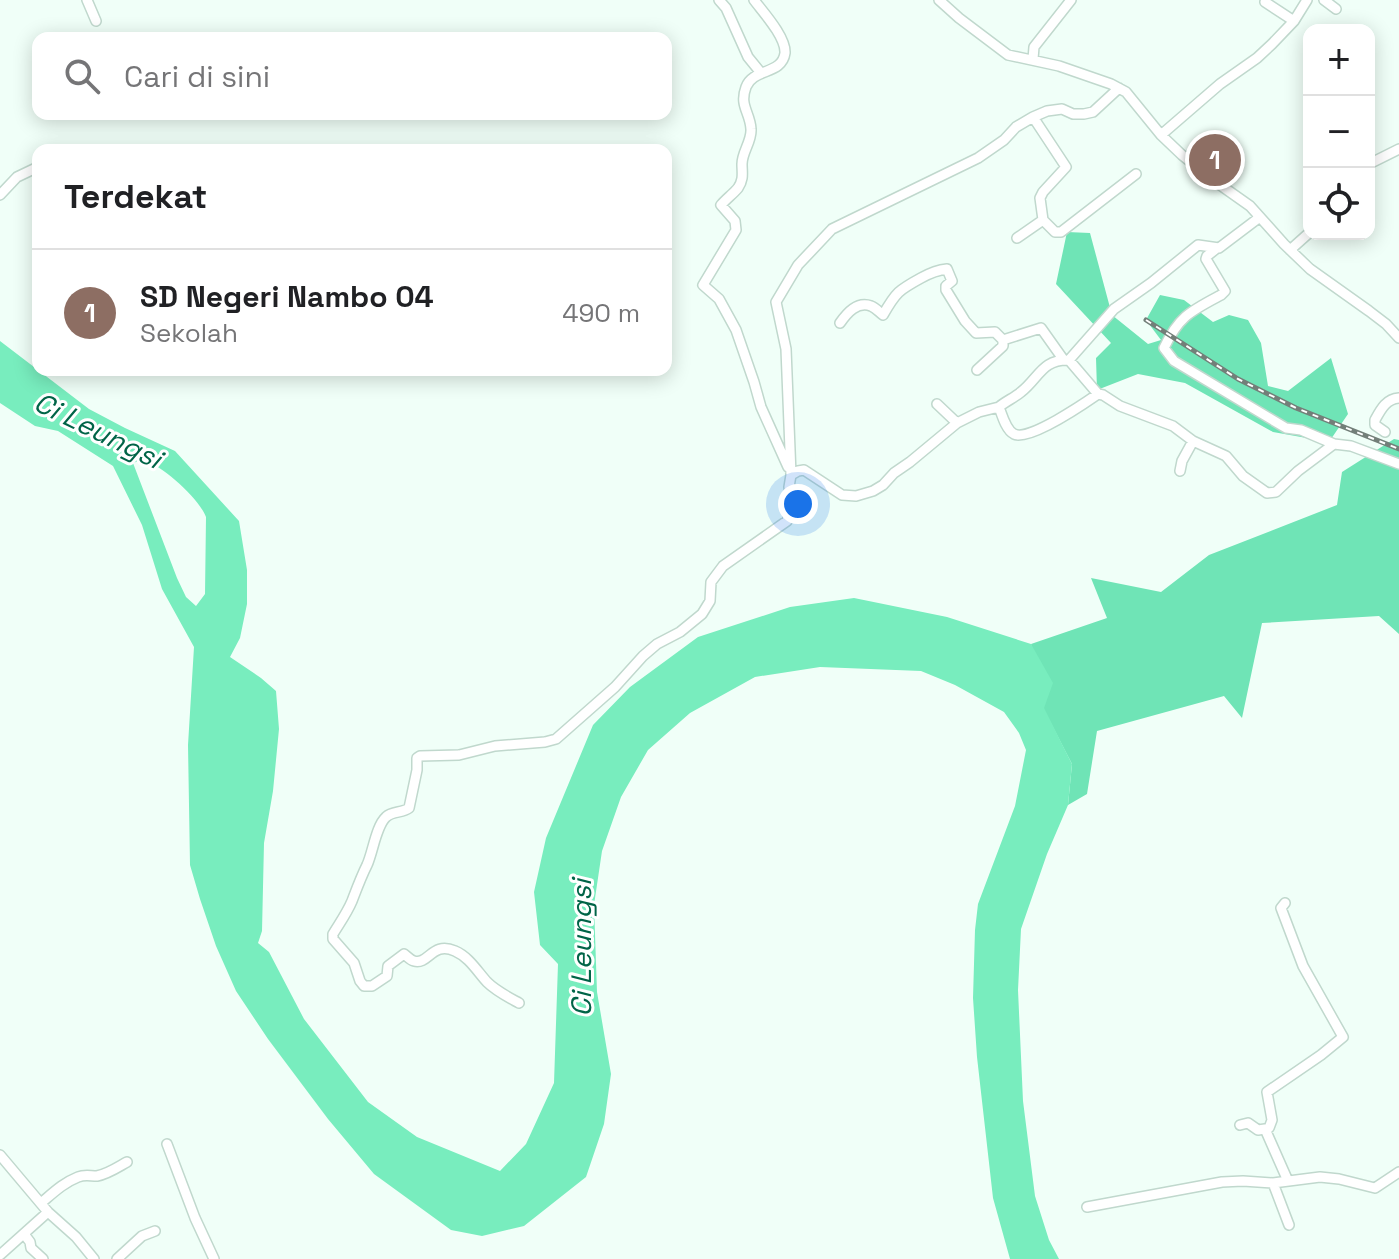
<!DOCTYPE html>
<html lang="id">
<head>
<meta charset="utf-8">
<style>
	body { margin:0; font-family:"Space Grotesk",sans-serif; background:#f6f6f6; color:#202124 }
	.controls { position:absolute; right:24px; top:24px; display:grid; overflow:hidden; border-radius:16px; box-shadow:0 4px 20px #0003 }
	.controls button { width:72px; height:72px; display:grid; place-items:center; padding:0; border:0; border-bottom:2px solid #e0e0e0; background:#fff; color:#202124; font:40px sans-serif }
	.you { position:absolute; left:798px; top:504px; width:28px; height:28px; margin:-20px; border:6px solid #fff; border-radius:50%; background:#1a73e8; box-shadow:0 0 0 12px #1a73e833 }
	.badge { display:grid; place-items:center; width:52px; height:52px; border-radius:50%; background:#892790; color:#fff; font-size:26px; font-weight:700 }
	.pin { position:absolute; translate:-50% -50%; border:4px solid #fff; box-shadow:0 2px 8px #0006 }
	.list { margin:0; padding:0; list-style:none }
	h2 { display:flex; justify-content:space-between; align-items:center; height:104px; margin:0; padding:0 32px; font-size:34px }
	h2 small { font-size:26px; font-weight:400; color:#757577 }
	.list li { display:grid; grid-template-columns:52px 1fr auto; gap:24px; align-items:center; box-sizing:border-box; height:128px; padding:0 32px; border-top:2px solid #e0e0e0 }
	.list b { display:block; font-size:30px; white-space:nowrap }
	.list p { margin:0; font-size:26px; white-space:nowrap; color:#757577 }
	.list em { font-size:26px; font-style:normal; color:#757577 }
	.icon { flex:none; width:44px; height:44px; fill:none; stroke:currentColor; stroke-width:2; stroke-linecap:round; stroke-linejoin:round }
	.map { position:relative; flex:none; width:1399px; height:1259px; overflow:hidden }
	.search { position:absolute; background:#fff; box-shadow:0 4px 20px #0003; left:32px; top:32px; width:640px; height:88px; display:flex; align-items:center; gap:20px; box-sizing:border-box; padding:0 28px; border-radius:16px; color:#757577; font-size:30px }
	.panel { position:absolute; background:#fff; box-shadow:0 4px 20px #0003; left:32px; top:144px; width:640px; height:232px; border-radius:16px }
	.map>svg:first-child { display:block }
</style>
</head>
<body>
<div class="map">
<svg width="1399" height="1259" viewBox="0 0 1399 1259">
	<rect width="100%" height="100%" fill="#f0fff8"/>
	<!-- forest -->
	<path fill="#6fe4b6" d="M 1067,232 L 1090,233 L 1112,315 L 1148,344 L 1161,340 L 1146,320 L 1160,295 L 1184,300 L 1213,322 L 1229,315 L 1248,320 L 1261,343 L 1268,386 L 1288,391 L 1331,358 L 1348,414 L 1329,442 L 1273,432 L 1185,383 L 1138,374 L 1097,390 L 1096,358 L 1111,343 L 1056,284 Z
		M 1394,439 L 1399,440 L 1399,634 L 1379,616 L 1262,623 L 1242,718 L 1224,696 L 1097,731 L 1087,794 L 1068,805 L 1072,764 L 1043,708 L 1031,644 L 1107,618 L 1091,578 L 1161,592 L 1209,555 L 1337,505 L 1342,472 Z"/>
	<!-- water -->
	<path fill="#78edbe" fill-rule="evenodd" d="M 0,341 L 89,409 L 125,428 L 175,451 L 239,521 L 247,570 L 247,604 L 240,638 L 230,657 L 261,678 L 276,691 L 279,729 L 273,791 L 264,843 L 262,931 L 258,943 L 269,952 L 304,1019 L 368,1102 L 417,1137 L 500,1171 L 526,1144 L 554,1083 L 558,964 L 540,945 L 534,892 L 546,838 L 593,725 L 630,687 L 698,637 L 790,607 L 854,598 L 947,617 L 1031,644 L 1053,683 L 1044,708 L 1072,764 L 1068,805 L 1047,854 L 1021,929 L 1018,990 L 1023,1101 L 1035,1196 L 1049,1240 L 1059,1259 L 1010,1259 L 993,1198 L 977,1057 L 973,998 L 975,930 L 978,904 L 1015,806 L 1026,750 L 1019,733 L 1004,712 L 955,685 L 921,671 L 820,667 L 755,677 L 690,713 L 648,750 L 621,797 L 602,851 L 594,905 L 597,992 L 611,1074 L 604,1124 L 586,1177 L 524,1226 L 482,1236 L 451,1230 L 374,1174 L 328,1119 L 268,1039 L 236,991 L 216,946 L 200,899 L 190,865 L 188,745 L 194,647 L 162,589 L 142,525 L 113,466 L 58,431 L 35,426 L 0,403 ZM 144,459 C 164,468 198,497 206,517 L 205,594 L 196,606 L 186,597 L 177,578 L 133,463 Z"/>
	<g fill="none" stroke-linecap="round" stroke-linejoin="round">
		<!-- minor casing -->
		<g stroke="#c0d8cd" stroke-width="12">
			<path id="minor" d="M 87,0 L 96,21
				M 719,0 L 726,8 L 748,57 L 761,73
				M 754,0 C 763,12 786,37 785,53 C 782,75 753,68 746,87 C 739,106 750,112 751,129 C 752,141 742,152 742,164 C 742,173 744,179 738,188 C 733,194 726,199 721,205 L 735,221 L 736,230 L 703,285 L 719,299 L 736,330 L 754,382 L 761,407 L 788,467
				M 939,0 L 959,18 L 1008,55 L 1059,66 L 1111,84 L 1126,92 L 1161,135 L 1182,155 L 1216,182 L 1250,206 L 1284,244 L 1310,269 L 1369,311 L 1386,324 L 1399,338
				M 1324,0 L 1336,9
				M 1265,2 L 1294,21
				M 1033,59 L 1034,47 L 1071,0
				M 1161,135 L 1220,84 L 1257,58 L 1272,44 L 1294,21 L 1307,0
				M 1369,164 L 1399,149
				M 0,195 L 17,177 L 38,167
				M 1043,220 L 1055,232 L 1061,232 L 1136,174
				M 1017,238 L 1043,220 L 1040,198 L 1043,192 L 1066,167 L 1033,117
				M 1217,248 L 1207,256 L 1206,259 L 1225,291 L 1221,295 C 1191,311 1179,316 1164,348 L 1174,361 L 1286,428 L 1301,430 L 1334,444
				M 1290,250 L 1309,233
				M 840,323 C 847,313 857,301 871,306 C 876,308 879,312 883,315 C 896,292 899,290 921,278 C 930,273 937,270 947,269 L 952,281 L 946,286 L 946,290 L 965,321 L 976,333 L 995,332 L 1003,340 L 1041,328 L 1063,359
				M 1069,360 L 1098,394
				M 977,370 L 1003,346 L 1003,340
				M 937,404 L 957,423
				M 999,407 C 1006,401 1014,398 1021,392 C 1039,378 1042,359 1069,360 L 1114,309 L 1151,283 L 1198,245 L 1219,248 L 1260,217
				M 1385,432 L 1375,425 L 1375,420 C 1381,409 1386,399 1399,398
				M 1180,471 L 1182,461 L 1193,441
				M 791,475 L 786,349 L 776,302 L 798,265 L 832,229 L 978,158 L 1004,140 L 1016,127 L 1033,117 L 1047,111 L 1062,109 L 1073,114 L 1084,114 L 1093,112 L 1119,88
				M 519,1003 C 508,997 496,991 487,982 C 477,971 469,957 455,951 C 432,941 429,965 414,961 C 410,960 407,956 404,954 L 388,966 L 387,976 L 372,986 L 364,986 L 360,981 L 354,963 L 333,939 L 333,934 C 339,924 347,913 352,901 C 357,888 361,877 367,865 C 373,852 376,826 386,817 C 392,811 403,813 409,808 L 417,770 L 417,758 L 420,756 L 459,755 L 495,746 L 545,742 L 556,739 L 615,687 L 643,656 L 657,644 L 680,632 L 702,614 L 710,601 L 711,582 L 723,566 L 787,521 L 791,509 L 789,487 L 791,475 L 798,471 L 804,470 L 842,495 L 856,496 L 873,491 L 883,485 L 894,473 L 910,462 L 957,423 L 979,412 L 999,407 C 1002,415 1006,430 1014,434 C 1028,442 1085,403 1098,394 L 1103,395 L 1120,406 L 1173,426 L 1193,441 L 1226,456 L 1243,476 L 1267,493 L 1276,492 L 1298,471 L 1334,444 L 1351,446 L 1399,464
				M 1240,1125 L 1248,1123 L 1258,1130 L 1265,1129 L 1288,1181
				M 1265,1129 L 1269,1128 L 1272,1120 L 1267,1092 L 1321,1055 L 1343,1037 L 1303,966 L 1281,908 L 1285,903
				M 167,1144 L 195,1218 L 214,1259
				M 0,1155 L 48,1212 L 76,1237 L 94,1259
				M 1273,1183 L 1289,1225
				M 41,1203 C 53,1193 63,1183 78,1177 C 85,1174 90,1176 97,1176 C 108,1174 118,1167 127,1162
				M 1087,1207 L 1222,1182 L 1243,1181 L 1273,1183 L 1320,1177 L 1339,1179 L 1375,1188 L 1399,1172
				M 24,1234 L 30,1242 L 31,1248 L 43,1259
				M 0,1255 L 48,1212
				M 117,1259 L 142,1236 L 155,1231"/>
		</g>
		<!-- minor -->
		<use href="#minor" stroke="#fff" stroke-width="9"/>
		<!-- rail casing -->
		<g stroke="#737f79" stroke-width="5">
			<path id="rail" d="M 1146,320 L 1238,379 L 1296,408 L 1399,449"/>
		</g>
		<!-- rail -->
		<use href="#rail" stroke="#fff" stroke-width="2" stroke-dasharray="6" stroke-linecap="butt"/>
	</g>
	<g text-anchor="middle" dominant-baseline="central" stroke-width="6" stroke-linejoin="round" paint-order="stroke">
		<!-- water labels -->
		<g font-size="28" font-style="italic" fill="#006447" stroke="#fff">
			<text transform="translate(98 430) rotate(26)">Ci Leungsi</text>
			<text transform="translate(581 948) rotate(-90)">Ci Leungsi</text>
		</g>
	</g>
</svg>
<div class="controls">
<button>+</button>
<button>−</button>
<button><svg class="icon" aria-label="locate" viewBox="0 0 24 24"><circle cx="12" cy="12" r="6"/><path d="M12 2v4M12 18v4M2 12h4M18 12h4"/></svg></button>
</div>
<div class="you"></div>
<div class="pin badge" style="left:1215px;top:160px;background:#8d6e63">1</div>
<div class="search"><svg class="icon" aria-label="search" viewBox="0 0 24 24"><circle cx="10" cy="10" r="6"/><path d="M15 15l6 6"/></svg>Cari di sini</div>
<section class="panel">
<h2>Terdekat<small></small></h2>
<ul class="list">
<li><span class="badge" style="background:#8d6e63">1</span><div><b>SD Negeri Nambo 04</b><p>Sekolah</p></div><em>490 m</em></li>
</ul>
</section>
</div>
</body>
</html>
